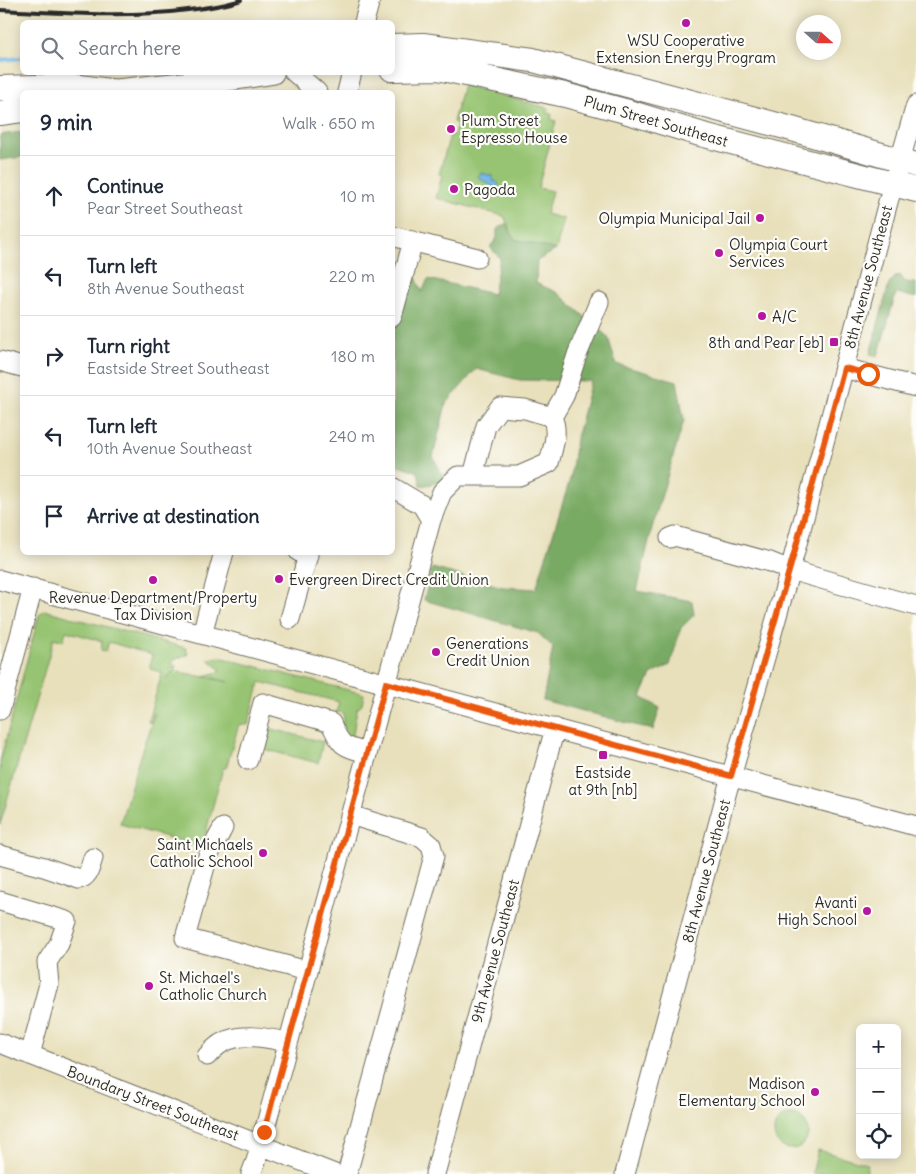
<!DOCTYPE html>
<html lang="en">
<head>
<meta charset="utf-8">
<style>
	body { margin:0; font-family:Delius,sans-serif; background:#f6f6f7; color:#1f2937 }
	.controls { position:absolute; right:15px; bottom:15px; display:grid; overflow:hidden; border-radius:8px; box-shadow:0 2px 12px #0003 }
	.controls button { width:45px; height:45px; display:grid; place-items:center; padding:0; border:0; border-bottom:1px solid #e0e1e3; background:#fff; color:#1f2937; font:25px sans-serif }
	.compass { position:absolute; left:796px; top:15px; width:45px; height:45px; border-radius:50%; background:#fff; box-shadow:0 2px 12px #0003; rotate:111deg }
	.stop { position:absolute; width:15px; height:15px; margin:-11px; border:4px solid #ea580c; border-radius:50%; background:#fff }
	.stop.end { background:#ea580c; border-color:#fff; box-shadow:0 1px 5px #0008 }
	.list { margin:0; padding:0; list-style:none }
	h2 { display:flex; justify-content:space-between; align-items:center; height:65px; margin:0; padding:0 20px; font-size:21px }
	h2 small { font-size:16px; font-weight:400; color:#747a83 }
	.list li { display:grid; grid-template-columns:32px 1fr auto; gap:15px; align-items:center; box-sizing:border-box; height:80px; padding:0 20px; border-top:1px solid #e0e1e3 }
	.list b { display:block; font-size:19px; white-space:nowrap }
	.list p { margin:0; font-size:16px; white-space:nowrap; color:#747a83 }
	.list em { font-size:16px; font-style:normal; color:#747a83 }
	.icon { flex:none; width:28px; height:28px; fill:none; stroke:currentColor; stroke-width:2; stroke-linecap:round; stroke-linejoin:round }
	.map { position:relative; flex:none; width:916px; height:1174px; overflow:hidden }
	.search { position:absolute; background:#fff; box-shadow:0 2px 12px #0003; left:20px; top:20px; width:375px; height:55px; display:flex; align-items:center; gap:12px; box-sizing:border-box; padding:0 18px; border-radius:8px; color:#747a83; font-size:19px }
	.panel { position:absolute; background:#fff; box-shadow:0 2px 12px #0003; left:20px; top:90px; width:375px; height:465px; border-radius:8px }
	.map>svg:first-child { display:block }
</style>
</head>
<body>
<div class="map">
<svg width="916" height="1174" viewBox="0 0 916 1174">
	<rect width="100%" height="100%" fill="#fdfcf7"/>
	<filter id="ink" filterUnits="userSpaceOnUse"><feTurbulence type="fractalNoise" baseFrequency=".02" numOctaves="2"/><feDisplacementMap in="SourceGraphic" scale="10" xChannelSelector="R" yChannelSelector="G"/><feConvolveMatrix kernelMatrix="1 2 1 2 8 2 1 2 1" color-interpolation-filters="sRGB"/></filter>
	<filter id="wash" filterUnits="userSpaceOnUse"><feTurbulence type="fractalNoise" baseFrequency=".0096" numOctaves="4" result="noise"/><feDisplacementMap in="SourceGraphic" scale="20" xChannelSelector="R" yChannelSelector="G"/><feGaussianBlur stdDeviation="1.12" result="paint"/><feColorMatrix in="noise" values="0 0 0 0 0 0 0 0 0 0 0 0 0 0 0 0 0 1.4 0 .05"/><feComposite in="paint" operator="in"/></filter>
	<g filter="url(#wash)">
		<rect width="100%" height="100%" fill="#e8e0bb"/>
		<!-- green -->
		<path fill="#97c472" stroke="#61784e" d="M 463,85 L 548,108 L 547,113 L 552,114 L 551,119 L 556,121 L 538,188 L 552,191 L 546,214 L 564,219 L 556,250 L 514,239 L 504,216 L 436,198 L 442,175 L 439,174 L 450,135 L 454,135 L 457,124 L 453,122 Z
			M 44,610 L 186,648 L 188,655 C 181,657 175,657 172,664 L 176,666 L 175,670 L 166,679 L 175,671 L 229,682 L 204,676 L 219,672 L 220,669 L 208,659 L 219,657 L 364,694 L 362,705 L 357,709 L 352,740 C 342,733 342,725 344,715 L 340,712 L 336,713 L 339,702 L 260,682 L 259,687 L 257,687 L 258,689 L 248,725 L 239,724 L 226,768 L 223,768 L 202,847 L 120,824 L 139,759 L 155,712 L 151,722 L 148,721 L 162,673 L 150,668 L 149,666 L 152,655 L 109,642 L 106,651 L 104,652 L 101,650 L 102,641 L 66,631 L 63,641 L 54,638 L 0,825 L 0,761 L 39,615 Z
			M 269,728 L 323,742 L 318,763 L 263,749 Z
			M774 1132a17 17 0 1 1 34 0a17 17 0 1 1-34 0Z
			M 818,1150 L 868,1164 L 866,1174 L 812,1174 Z"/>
		<!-- forest -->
		<path fill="#79aa64" stroke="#526a48" d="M 22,132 L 22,157 L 0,160 L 0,135 Z
			M 507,223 L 514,239 L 556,250 L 537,261 L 536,283 L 558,293 L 608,337 L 616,364 L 677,381 L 684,420 L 652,528 L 637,591 L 692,601 L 694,615 L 681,628 L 670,665 L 651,675 L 641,697 L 660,708 L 653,730 L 543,700 L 553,647 L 538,633 L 424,600 L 432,568 L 503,587 L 536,589 L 571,476 L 576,439 L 591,381 L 520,380 L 476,369 L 446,404 L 433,457 L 446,481 L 421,486 L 418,472 L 393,463 L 393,337 L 413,270 L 422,292 L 428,279 L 493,294 L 500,258 L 490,247 L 497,238 L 497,229 Z
			M 900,275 L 905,282 L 916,283 L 916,298 L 896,293 L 878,356 L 870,354 L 889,284 L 895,277 Z"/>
		<!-- water -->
		<path fill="#73b7e9" stroke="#4f718a" d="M 481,173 L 492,176 L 494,182 L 496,181 L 499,184 L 497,187 L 493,187 L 478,177 Z"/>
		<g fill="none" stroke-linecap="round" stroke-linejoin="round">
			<!-- stream -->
			<path stroke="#73b7e9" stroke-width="4" d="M 0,60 L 22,58"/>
		</g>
	</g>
	<g filter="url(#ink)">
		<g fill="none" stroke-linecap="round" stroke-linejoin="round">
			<!-- minor casing -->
			<g stroke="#6d6a5d" stroke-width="21">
				<path id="minor" d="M 364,22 L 370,0
					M 294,72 L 317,92
					M 347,92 L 352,72
					M 392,236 L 477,258
					M 392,317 L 413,241
					M 0,361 L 22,367
					M 844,368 L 916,387
					M 552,417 L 564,396 L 577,355 L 599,302
					M 392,487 L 422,505 L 431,520
					M 670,538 L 675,536 L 770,562 L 790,570 L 916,606
					M 299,552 L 308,555 L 303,573
					M 0,580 L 916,826
					M 290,619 L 299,587
					M 202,634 L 224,552
					M 0,710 L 33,588
					M 248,760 L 263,703 L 331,723 C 341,747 343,746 367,753
					M 223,828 L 208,856 L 185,938 L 307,971
					M 0,855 L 44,867 L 79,879 C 89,877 90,867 93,858
					M 0,901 L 67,921 L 59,944 L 47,962 L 49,984 L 30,1055
					M 0,1043 C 112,1087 223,1131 335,1174
					M 207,1056 C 211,1052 216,1046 222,1043 C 240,1032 268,1038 287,1042
					M 251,1174 L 256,1161 L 431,520 L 442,492 L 458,476 L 519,476 L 549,463 C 553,447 559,432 552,417 L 525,409 L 500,407 L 486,426 L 473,476
					M 347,1174 L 434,856 L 431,845 L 422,837 L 350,815
					M 435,1174 L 555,728
					M 625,1174 L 727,791 L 790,570 L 888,202 L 916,105"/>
			</g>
			<!-- major casing -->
			<g stroke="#6d6a5d" stroke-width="26">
				<path id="major" d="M 392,46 L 423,45 L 533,60 L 785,127 L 916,165
					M 392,69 L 438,68 L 565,95 L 625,111 L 700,134 L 916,190
					M 0,88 L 72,86 L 117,92
					M 112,92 L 206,82 L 272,72
					M 0,113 L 22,110"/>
			</g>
			<!-- minor -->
			<use href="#minor" stroke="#fff" stroke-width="19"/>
			<!-- major -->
			<use href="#major" stroke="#fff" stroke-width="24"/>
			<!-- rail -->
			<path stroke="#2b2b2b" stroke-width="4" d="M 0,10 C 63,13 125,18 188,10 C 206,8 224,6 241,0"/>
		</g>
	</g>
	<g fill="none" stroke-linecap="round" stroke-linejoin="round" filter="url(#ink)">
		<!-- route -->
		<path stroke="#ea580c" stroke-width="6" d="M 264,1132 L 386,683 L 731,776 L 795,550 L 844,368 L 868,374"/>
	</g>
	<!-- markers -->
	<g fill="#b5179e" stroke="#fdfcf7" stroke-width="2">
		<circle cx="686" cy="23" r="5"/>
		<circle cx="451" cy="129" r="5"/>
		<circle cx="454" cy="189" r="5"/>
		<circle cx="760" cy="218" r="5"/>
		<circle cx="719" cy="253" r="5"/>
		<circle cx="762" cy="316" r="5"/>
		<rect x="829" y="337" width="10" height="10" rx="2.5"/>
		<circle cx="279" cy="579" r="5"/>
		<circle cx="153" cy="580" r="5"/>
		<circle cx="436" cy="652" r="5"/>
		<rect x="598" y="750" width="10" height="10" rx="2.5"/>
		<circle cx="263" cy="853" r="5"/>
		<circle cx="867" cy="911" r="5"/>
		<circle cx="149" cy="986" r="5"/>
		<circle cx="815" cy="1092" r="5"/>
	</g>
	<g text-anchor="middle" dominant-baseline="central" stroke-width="4.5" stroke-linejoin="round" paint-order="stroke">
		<!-- poi labels -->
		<g font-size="15" fill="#2b2b2b" stroke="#fdfcf7" text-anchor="start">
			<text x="686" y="40" text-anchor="middle">WSU Cooperative<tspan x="686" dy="17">Extension Energy Program</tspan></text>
			<text x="461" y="120">Plum Street<tspan x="461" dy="17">Espresso House</tspan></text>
			<text x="464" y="189">Pagoda</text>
			<text x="750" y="218" text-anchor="end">Olympia Municipal Jail</text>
			<text x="729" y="244">Olympia Court<tspan x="729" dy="17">Services</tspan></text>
			<text x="772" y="316">A/C</text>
			<text x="824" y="342" text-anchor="end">8th and Pear [eb]</text>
			<text x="289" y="579">Evergreen Direct Credit Union</text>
			<text x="153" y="597" text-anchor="middle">Revenue Department/Property<tspan x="153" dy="17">Tax Division</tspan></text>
			<text x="446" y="643">Generations<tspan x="446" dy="17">Credit Union</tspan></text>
			<text x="603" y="772" text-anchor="middle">Eastside<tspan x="603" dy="17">at 9th [nb]</tspan></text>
			<text x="253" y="844" text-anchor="end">Saint Michaels<tspan x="253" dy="17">Catholic School</tspan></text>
			<text x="857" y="902" text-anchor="end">Avanti<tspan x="857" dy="17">High School</tspan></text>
			<text x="159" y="977">St. Michael's<tspan x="159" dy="17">Catholic Church</tspan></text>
			<text x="805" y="1083" text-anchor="end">Madison<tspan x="805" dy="17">Elementary School</tspan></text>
		</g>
		<!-- street labels -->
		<g font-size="15" fill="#2b2b2b" stroke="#fdfcf7">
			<text transform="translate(656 121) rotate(16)">Plum Street Southeast</text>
			<text transform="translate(868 277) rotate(-75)">8th Avenue Southeast</text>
			<text transform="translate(706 871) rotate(-75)">8th Avenue Southeast</text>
			<text transform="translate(495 951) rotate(-75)">9th Avenue Southeast</text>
			<text transform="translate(153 1103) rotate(21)">Boundary Street Southeast</text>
		</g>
	</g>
</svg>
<div class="controls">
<button>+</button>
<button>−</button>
<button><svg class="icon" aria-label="locate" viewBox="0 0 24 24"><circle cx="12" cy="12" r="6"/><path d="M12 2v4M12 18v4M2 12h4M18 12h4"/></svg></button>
</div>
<svg class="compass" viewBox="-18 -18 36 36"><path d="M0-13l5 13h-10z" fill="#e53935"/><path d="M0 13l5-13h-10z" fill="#747a83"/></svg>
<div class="stop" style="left:868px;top:374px"></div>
<div class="stop end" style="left:264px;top:1132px"></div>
<div class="search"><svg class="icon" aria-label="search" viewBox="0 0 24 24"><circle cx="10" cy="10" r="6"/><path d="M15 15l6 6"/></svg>Search here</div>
<section class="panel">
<h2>9 min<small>Walk · 650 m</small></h2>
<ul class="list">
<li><svg class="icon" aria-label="ahead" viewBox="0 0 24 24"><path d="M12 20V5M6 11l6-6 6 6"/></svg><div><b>Continue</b><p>Pear Street Southeast</p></div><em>10 m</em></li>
<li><svg class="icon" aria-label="left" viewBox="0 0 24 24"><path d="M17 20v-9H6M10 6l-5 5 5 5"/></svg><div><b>Turn left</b><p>8th Avenue Southeast</p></div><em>220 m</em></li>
<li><svg class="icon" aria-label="right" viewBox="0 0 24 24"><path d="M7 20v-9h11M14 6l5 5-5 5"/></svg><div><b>Turn right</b><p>Eastside Street Southeast</p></div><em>180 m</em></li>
<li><svg class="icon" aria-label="left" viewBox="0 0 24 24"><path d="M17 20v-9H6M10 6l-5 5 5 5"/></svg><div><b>Turn left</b><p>10th Avenue Southeast</p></div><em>240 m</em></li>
<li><svg class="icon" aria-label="arrive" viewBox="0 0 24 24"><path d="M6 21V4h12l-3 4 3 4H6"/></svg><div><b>Arrive at destination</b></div></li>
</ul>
</section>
</div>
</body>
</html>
